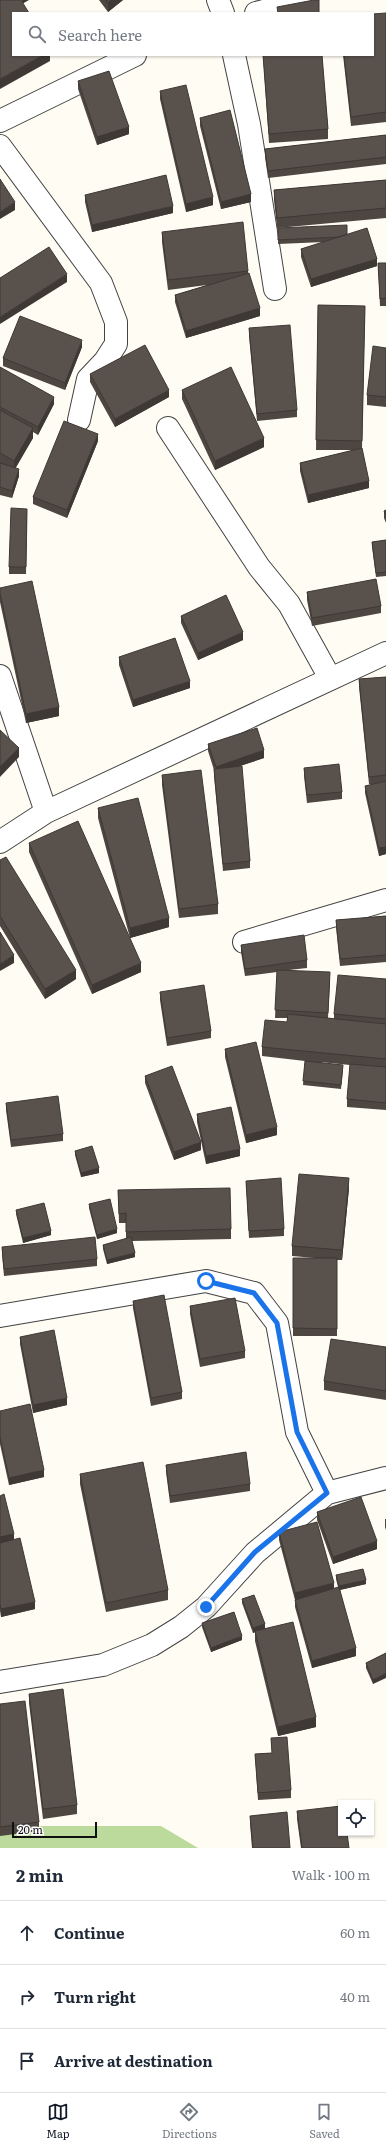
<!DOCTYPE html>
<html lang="en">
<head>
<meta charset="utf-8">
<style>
	body { margin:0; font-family:Literata,serif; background:#f2f2f3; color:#1f2937 }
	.controls { position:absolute; right:12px; bottom:12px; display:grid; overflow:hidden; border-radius:0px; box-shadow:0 1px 3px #0004 }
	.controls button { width:36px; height:36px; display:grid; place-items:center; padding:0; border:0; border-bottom:1px solid #e0e1e3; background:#fff; color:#1f2937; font:20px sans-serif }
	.scale { position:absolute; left:12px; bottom:10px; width:85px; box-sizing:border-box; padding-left:4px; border:2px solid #101010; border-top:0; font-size:11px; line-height:14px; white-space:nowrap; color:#101010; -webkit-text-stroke:3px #fff; paint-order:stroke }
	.stop { position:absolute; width:12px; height:12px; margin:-9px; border:3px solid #1a73e8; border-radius:50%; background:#fff }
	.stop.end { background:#1a73e8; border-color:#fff; box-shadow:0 1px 4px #0008 }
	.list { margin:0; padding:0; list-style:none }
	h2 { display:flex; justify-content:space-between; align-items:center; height:52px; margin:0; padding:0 16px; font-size:17px }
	h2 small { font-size:13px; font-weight:400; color:#747a83 }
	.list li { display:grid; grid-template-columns:26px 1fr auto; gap:12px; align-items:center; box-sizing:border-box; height:64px; padding:0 16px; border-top:1px solid #e0e1e3 }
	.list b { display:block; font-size:15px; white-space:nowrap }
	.list em { font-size:13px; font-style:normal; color:#747a83 }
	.icon { flex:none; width:22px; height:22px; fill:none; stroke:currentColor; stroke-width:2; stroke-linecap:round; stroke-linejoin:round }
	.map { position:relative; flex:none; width:386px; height:1848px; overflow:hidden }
	.search { position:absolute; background:#fff; box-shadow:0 1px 3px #0004; left:12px; right:12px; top:12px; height:44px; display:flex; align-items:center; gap:10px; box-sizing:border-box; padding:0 14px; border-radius:0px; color:#747a83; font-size:15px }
	.sheet { height:244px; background:#fff }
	nav { display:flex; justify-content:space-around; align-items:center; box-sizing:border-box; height:56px; border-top:1px solid #e0e1e3; background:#fff; font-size:11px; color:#747a83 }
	nav a { display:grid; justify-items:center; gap:2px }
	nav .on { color:#111827 }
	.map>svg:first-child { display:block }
</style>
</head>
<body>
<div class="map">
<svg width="386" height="1848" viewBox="0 0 386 1848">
	<rect width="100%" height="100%" fill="#fffcf3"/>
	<!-- forest -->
	<path fill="#bbda9c" d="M 0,1826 L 161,1826 L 198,1848 L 0,1848 Z"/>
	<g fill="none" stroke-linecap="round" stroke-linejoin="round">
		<!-- minor casing -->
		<g stroke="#434343" stroke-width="24">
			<path id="minor" d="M 218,0 L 223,13
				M 256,13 L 306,0
				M 234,55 L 249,124 L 275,289
				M 0,121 L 135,55
				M 0,146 L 101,283 L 116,322 L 116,344 L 105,361 L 88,379 L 79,420
				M 168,428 L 259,567 L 289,604 L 330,678
				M 0,676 L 46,812
				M 0,842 L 46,812 L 386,653
				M 244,942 L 386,900
				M 0,1316 L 206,1281 L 254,1293 L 277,1323 L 297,1432 L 327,1493
				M 0,1682 L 103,1665 L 152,1645 L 181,1627 L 206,1607 L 255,1553 L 327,1493 L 386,1478"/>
		</g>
		<!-- minor -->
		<use href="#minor" stroke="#fff" stroke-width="22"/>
	</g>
	<!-- wall -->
	<path fill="#4d4641" d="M 99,0 L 123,0 L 108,12 Z
		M 386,13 L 386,122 L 351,126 L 343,55 L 373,55 Z
		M 263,55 L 322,55 L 328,129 L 328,139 L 269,143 Z
		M 78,81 L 129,134 L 97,145 L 78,89 Z
		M 160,91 L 213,205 L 186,212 L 160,99 Z
		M 200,118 L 251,202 L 221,209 L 200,126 Z
		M 386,135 L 386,164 L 268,178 L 265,157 L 265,149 Z
		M 386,180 L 386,218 L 277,228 L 274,200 L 274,190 Z
		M 85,195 L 173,213 L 92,232 L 85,202 Z
		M 278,228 L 347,234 L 377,266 L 311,287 L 301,257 L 301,249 L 324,242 L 278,244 Z
		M 162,232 L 248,271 L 248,273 L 260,316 L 186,338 L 175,302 L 175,295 L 207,285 L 168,290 L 162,242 Z
		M 378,263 L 386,263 L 386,306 L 380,306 Z
		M 318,305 L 365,306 L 362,448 L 369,488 L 308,503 L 300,471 L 300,463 L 354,450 L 316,450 Z
		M 249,328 L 297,410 L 297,417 L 257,421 L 249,336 Z
		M 82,347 L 65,390 L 3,366 L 3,358 Z
		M 386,348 L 386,407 L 367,405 L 367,395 Z
		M 0,367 L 54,404 L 38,435 L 33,432 L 33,438 L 15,468 L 19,476 L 12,498 L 0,495 L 0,463 L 1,464 L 0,463 Z
		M 90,374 L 169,397 L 115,427 L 90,382 Z
		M 182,390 L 264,447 L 215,470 L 182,399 Z
		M 98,441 L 67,518 L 33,504 L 33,497 Z
		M 27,509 L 26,574 L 9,574 L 9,567 Z
		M 386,510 L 386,523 L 384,518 L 384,511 Z
		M 386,540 L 386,576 L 376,577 L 372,546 L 372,542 Z
		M 0,588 L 59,716 L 26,723 L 0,602 Z
		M 307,592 L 381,606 L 381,613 L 312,626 L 307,600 Z
		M 181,616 L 243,640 L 198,660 L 181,623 Z
		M 119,657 L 190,688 L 133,707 L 119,665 Z
		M 386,677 L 386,854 L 379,856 L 365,793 L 365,786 L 374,784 L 369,784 L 359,687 L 359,679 Z
		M 208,744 L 264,758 L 237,767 L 250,861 L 250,868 L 223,871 L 214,776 L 214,770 L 208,751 Z
		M 304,768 L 342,792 L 342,799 L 307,803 L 304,776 Z
		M 162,775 L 218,904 L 218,914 L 179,918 L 162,785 Z
		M 98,808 L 169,927 L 130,938 L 98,818 Z
		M 29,843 L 141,972 L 92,994 L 29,852 Z
		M 0,860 L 76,979 L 45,999 L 0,926 Z
		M 386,916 L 386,962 L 340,966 L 336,927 L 336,920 Z
		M 241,945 L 307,960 L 307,968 L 289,970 L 330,980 L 328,1018 L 334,1019 L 334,1014 L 386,979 L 386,1110 L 347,1107 L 347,1099 L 350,1065 L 320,1062 L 343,1069 L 341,1089 L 303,1085 L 305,1061 L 262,1056 L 262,1047 L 287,1022 L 288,1018 L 275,1018 L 277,972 L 245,976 L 241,952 Z
		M 160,992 L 211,1031 L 211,1038 L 167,1046 L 160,1000 Z
		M 225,1049 L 277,1135 L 246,1143 L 225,1057 Z
		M 145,1076 L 201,1150 L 174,1160 L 145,1083 Z
		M 6,1103 L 63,1134 L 63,1141 L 11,1147 L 6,1110 Z
		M 197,1114 L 240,1156 L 206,1164 L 197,1122 Z
		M 75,1151 L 99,1173 L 81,1177 L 75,1155 Z
		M 246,1181 L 284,1229 L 284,1236 L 249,1238 Z
		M 349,1188 L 342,1260 L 337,1260 L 337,1336 L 293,1336 L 293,1258 L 315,1258 L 292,1256 L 292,1246 Z
		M 118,1190 L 231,1229 L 231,1239 L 132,1241 L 135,1257 L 107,1264 L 103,1249 L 103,1245 L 126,1239 L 126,1223 L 119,1223 Z
		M 89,1204 L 117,1233 L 97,1239 L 89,1208 Z
		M 16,1210 L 51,1235 L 23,1243 L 16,1214 Z
		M 2,1247 L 97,1259 L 97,1266 L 4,1276 L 2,1254 Z
		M 133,1301 L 182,1392 L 182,1399 L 151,1406 L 133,1308 Z
		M 190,1306 L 245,1351 L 245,1358 L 200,1367 L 190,1314 Z
		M 20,1337 L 67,1405 L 33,1413 L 20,1344 Z
		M 386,1347 L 386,1400 L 324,1390 L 324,1381 Z
		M 0,1411 L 44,1477 L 9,1485 L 0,1444 Z
		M 166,1465 L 250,1484 L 250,1491 L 170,1503 L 166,1472 Z
		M 80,1474 L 168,1590 L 168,1600 L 106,1612 L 80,1484 Z
		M 0,1496 L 35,1609 L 1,1617 L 0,1611 Z
		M 317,1512 L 377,1549 L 333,1564 L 317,1520 Z
		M 385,1519 L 386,1519 L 386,1530 L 385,1527 Z
		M 279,1532 L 334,1588 L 338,1587 L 336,1579 L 336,1575 L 366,1584 L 340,1590 L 356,1656 L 312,1668 L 295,1607 L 295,1600 L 279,1540 Z
		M 242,1599 L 265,1628 L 316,1727 L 278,1736 L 255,1641 L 255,1632 L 253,1633 L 242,1603 Z
		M 202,1623 L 242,1640 L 211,1652 L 202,1627 Z
		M 386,1653 L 373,1684 L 366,1668 L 366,1663 Z
		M 29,1694 L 77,1805 L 77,1814 L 43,1819 L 29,1703 Z
		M 0,1704 L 39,1822 L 39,1831 L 0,1836 Z
		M 271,1738 L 291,1790 L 291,1798 L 258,1800 L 255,1754 L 272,1753 Z
		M 297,1811 L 349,1848 L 301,1848 L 297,1819 Z
		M 250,1816 L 290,1848 L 252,1848 L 250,1823 Z"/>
	<!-- shaded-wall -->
	<path fill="#3e3935" d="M 22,0 L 29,0 L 22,4 Z
		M 111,0 L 123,0 L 108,12 L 108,3 Z
		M 43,55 L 50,55 L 50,61 L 0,89 L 0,79 Z
		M 129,127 L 129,134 L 97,145 L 97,137 Z
		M 251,194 L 251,202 L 221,209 L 221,202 Z
		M 213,197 L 213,205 L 186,212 L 186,204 Z
		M 15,202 L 15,210 L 0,219 L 0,212 Z
		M 173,206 L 173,213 L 92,232 L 92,225 Z
		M 377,259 L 377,266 L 311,287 L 311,279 Z
		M 67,274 L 67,282 L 0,324 L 0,317 Z
		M 260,308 L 260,316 L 186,338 L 186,331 Z
		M 82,340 L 82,347 L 65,390 L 65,383 Z
		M 169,390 L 169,397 L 115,427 L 115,419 Z
		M 54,397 L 54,404 L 38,435 L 38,427 Z
		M 33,428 L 33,438 L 14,471 L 14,461 Z
		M 98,434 L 98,441 L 67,518 L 67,510 Z
		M 264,438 L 264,447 L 215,470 L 215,461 Z
		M 19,469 L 19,476 L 12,498 L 12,491 Z
		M 369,481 L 369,488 L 308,503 L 308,495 Z
		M 243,632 L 243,640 L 198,660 L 198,653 Z
		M 190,681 L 190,688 L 133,707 L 133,700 Z
		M 59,707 L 59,716 L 26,723 L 26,714 Z
		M 19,748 L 19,757 L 0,777 L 0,767 Z
		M 264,750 L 264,758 L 216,774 L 216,767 Z
		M 386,847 L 386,854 L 379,856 L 379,848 Z
		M 169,918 L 169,927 L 130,938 L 130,928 Z
		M 14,955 L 14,963 L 0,971 L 0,964 Z
		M 141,963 L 141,972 L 92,994 L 92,985 Z
		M 76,970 L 76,979 L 45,999 L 45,989 Z
		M 277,1127 L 277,1135 L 246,1143 L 246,1135 Z
		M 201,1142 L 201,1150 L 174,1160 L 174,1152 Z
		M 240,1149 L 240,1156 L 206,1164 L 206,1156 Z
		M 99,1168 L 99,1173 L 81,1177 L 81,1173 Z
		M 349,1178 L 349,1188 L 342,1260 L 342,1250 Z
		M 117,1229 L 117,1233 L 97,1239 L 97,1235 Z
		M 51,1231 L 51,1235 L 23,1243 L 23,1238 Z
		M 135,1253 L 135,1257 L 107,1264 L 107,1260 Z
		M 67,1398 L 67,1405 L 33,1413 L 33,1405 Z
		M 44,1470 L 44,1477 L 9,1485 L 9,1478 Z
		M 14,1534 L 14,1541 L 0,1544 L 0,1537 Z
		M 377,1541 L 377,1549 L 333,1564 L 333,1557 Z
		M 366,1580 L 366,1584 L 339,1590 L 339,1586 Z
		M 334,1583 L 334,1590 L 295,1600 L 295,1593 Z
		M 35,1602 L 35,1609 L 1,1617 L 1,1609 Z
		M 265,1624 L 265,1628 L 253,1633 L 253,1628 Z
		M 242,1636 L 242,1640 L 211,1652 L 211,1648 Z
		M 356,1648 L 356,1656 L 312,1668 L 312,1661 Z
		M 386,1673 L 386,1678 L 373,1684 L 373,1680 Z
		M 316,1717 L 316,1727 L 278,1736 L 278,1727 Z"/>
	<!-- building -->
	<path fill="#59514c" stroke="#3e3935" d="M 0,0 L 21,0 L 29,13 L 13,13 L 13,55 L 43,55 L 0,79 Z
		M 106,0 L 111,0 L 108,3 Z
		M 314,0 L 319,0 L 319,13 L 278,13 L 277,7 Z
		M 386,13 L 386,112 L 351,117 L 344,55 L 373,55 L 373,14 Z
		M 263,55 L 322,55 L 328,129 L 269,134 Z
		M 109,71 L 129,127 L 97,137 L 78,81 Z
		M 186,85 L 213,197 L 186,204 L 160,91 Z
		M 230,110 L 251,194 L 221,202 L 200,118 Z
		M 386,135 L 386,157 L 268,171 L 265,149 Z
		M 166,175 L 173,206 L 92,225 L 85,195 Z
		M 0,179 L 15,202 L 0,212 Z
		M 386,180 L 386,208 L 277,218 L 274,190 Z
		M 243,222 L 248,271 L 168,280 L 162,232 Z
		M 347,225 L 347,234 L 339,237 L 278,240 L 278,228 Z
		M 367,228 L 377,259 L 311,279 L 301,249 Z
		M 49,247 L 67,274 L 0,317 L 0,278 Z
		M 378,263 L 386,263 L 386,298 L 380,299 Z
		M 249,273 L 260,308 L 186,331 L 175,295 Z
		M 318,305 L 365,306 L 362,441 L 316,440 Z
		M 20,316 L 82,340 L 65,383 L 3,358 Z
		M 290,325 L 297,410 L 257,414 L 249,328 Z
		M 145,345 L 169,390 L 115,419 L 90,374 Z
		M 373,346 L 386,348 L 386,397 L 367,395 Z
		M 0,367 L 54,397 L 38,427 L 0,407 Z
		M 231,367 L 264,438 L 215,461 L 182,390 Z
		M 0,410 L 33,428 L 14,461 L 0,453 Z
		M 64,421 L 98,434 L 67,510 L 33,497 Z
		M 362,448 L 369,481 L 308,495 L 300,463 Z
		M 0,463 L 19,469 L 12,491 L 0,487 Z
		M 11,508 L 27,509 L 26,567 L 9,567 Z
		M 386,510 L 386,516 L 384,511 Z
		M 386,540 L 386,572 L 376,573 L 372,542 Z
		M 376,579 L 381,606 L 312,618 L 307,592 Z
		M 32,581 L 59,707 L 26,714 L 0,593 L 0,588 Z
		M 226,595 L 243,632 L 198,653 L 181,616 Z
		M 175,638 L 190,681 L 133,700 L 119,657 Z
		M 386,677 L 386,775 L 369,777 L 359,679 Z
		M 257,728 L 264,750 L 216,767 L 208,744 Z
		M 0,730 L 19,748 L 0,767 Z
		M 339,764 L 342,792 L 307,795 L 304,768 Z
		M 242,766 L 250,861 L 223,864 L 214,769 Z
		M 201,770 L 218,904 L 179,909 L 162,775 Z
		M 386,781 L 386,847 L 379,848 L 365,786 Z
		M 138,798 L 169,918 L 130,928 L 98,808 Z
		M 78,821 L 141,963 L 92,985 L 29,843 Z
		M 6,857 L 76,970 L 45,989 L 0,916 L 0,860 Z
		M 386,916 L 386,955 L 340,959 L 336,920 Z
		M 0,932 L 14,955 L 0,964 Z
		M 304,935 L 307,960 L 245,969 L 241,945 Z
		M 277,970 L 330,972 L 328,1013 L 275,1010 Z
		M 338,975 L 386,979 L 386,1019 L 334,1014 Z
		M 204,985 L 211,1031 L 167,1038 L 160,992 Z
		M 288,1014 L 386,1024 L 386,1059 L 262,1047 L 265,1020 L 287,1022 Z
		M 256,1042 L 277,1127 L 246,1135 L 225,1049 Z
		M 305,1061 L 343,1065 L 341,1085 L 303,1081 Z
		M 350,1064 L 386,1067 L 386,1103 L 347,1099 Z
		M 172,1066 L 201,1142 L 174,1152 L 145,1076 Z
		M 58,1096 L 63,1134 L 11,1140 L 6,1103 Z
		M 231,1107 L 240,1149 L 206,1156 L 197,1114 Z
		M 92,1146 L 99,1168 L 81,1173 L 75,1151 Z
		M 299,1174 L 349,1178 L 342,1250 L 292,1246 Z
		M 281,1178 L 284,1229 L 249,1231 L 246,1181 Z
		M 230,1188 L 231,1229 L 126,1232 L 126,1213 L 119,1214 L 118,1190 Z
		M 110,1199 L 117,1229 L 97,1235 L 89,1204 Z
		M 44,1203 L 51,1231 L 23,1238 L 16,1210 Z
		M 95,1237 L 97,1259 L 4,1269 L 2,1247 Z
		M 131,1237 L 135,1253 L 107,1260 L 103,1245 Z
		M 293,1258 L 337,1258 L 337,1329 L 293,1328 Z
		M 164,1295 L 182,1392 L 151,1398 L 133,1301 Z
		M 235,1298 L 245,1351 L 200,1359 L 190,1306 Z
		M 54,1330 L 67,1398 L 33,1405 L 20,1337 Z
		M 331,1339 L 386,1347 L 386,1391 L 324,1381 Z
		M 30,1404 L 44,1470 L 9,1478 L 0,1437 L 0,1411 Z
		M 246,1452 L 250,1484 L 170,1496 L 166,1465 Z
		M 143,1462 L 168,1590 L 106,1603 L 80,1474 Z
		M 4,1494 L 14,1534 L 0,1537 L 0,1496 Z
		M 361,1497 L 377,1541 L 333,1557 L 317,1512 Z
		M 317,1522 L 334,1583 L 295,1593 L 279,1532 Z
		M 20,1538 L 35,1602 L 1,1609 L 0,1604 L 0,1543 Z
		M 363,1569 L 366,1580 L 339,1586 L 336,1575 Z
		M 339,1587 L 356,1648 L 312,1661 L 295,1600 Z
		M 254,1595 L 265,1624 L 253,1628 L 242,1599 Z
		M 234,1612 L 242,1636 L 211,1648 L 202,1623 Z
		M 293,1622 L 316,1717 L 278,1727 L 255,1631 Z
		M 386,1653 L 386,1673 L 373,1680 L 366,1663 Z
		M 63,1689 L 77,1805 L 43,1809 L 29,1694 Z
		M 25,1701 L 39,1822 L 0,1827 L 0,1704 Z
		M 287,1737 L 291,1790 L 258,1793 L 255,1754 L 272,1753 L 271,1738 Z
		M 341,1806 L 341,1833 L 347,1833 L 349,1848 L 302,1848 L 297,1811 Z
		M 287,1812 L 290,1848 L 253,1848 L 250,1816 Z"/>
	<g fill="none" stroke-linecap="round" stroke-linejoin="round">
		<!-- route -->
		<path stroke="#1a73e8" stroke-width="5" d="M 206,1281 L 254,1293 L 277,1323 L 297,1432 L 327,1493 L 255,1552 L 206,1607"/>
	</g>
</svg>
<div class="controls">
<button><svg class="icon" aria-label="locate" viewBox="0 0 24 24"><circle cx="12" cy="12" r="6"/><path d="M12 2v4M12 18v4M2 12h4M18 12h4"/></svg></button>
</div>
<div class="scale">20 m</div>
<div class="stop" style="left:206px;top:1281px"></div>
<div class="stop end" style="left:206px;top:1607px"></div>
<div class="search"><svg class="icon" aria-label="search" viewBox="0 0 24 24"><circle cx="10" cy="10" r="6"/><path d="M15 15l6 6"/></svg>Search here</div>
</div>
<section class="sheet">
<h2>2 min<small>Walk · 100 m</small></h2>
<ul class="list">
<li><svg class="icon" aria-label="ahead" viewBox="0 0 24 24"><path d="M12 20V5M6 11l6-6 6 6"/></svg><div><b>Continue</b></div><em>60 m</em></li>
<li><svg class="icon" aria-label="right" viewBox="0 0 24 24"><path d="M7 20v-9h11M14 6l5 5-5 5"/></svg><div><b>Turn right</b></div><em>40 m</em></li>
<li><svg class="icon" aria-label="arrive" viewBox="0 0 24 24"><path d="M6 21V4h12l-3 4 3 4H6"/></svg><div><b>Arrive at destination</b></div></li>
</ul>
</section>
<nav>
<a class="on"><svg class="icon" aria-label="map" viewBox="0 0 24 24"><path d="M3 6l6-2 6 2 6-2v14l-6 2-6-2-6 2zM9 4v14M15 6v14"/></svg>Map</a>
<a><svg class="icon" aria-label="directions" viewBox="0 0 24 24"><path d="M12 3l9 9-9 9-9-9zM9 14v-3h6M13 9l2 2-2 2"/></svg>Directions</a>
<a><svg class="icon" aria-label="saved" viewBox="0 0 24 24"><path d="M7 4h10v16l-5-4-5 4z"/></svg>Saved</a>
</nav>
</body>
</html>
